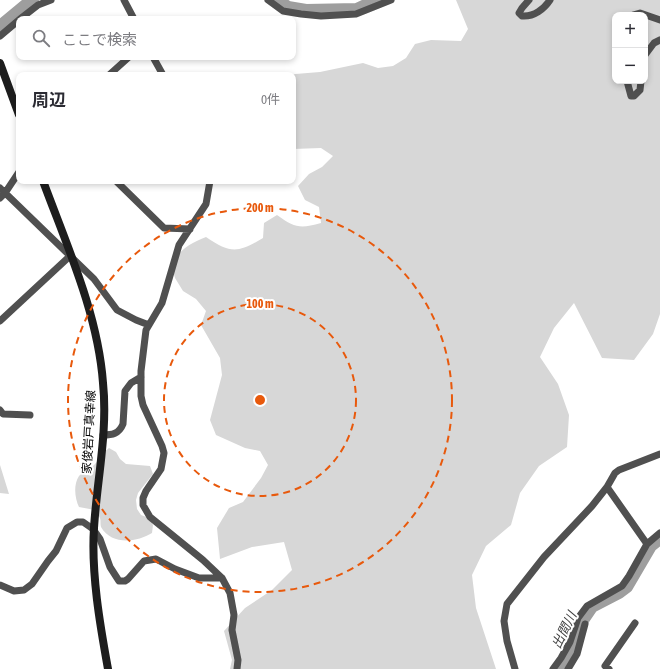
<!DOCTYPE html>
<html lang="ja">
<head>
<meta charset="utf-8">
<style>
	body { margin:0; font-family:"Asap Condensed","Noto Sans JP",sans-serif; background:#f7f7f7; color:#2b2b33 }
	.controls { position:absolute; right:12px; top:12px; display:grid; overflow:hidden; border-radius:8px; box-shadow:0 2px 6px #0003 }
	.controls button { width:36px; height:36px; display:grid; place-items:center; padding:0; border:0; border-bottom:1px solid #e1e1e2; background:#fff; color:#2b2b33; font:20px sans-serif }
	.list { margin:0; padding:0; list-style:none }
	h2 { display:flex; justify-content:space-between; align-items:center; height:52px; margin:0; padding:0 16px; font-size:17px }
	h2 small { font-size:13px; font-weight:400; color:#7c7c81 }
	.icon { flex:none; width:22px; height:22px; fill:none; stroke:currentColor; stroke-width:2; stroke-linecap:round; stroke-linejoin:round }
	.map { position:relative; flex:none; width:660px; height:669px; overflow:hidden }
	.search { position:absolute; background:#fff; box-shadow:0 2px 6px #0003; left:16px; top:16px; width:280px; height:44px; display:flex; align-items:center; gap:10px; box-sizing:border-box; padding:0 14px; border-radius:8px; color:#7c7c81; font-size:15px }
	.panel { position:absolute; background:#fff; box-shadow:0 2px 6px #0003; left:16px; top:72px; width:280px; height:112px; border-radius:8px }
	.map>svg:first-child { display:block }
</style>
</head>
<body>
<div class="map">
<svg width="660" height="669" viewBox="0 0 660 669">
	<rect width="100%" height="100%" fill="#fff"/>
	<!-- green -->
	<path fill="#d7d7d7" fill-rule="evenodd" d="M 456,0 L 660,0 L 660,314 L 653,334 L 634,360 L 602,358 L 574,303 L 554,328 L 540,357 L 558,384 L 569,415 L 567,447 L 539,466 L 520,493 L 511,525 L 486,546 L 472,575 L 476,608 L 496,669 L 230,669 L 232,660 L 224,631 L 245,608 L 272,590 L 292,570 L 284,542 L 252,547 L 220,559 L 217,528 L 229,508 L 243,502 L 261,478 L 268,465 L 260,451 L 245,448 L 216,435 L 210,420 L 222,375 L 220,358 L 201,325 L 206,311 L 196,299 L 183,291 L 175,278 L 171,264 C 182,248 189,244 206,237 C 231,254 238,253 263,238 L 264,223 L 277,215 C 295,228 300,229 321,223 L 319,207 L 305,200 L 298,186 L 309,174 L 322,167 L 333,156 L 321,148 L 293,149 L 293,75 L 283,75 L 320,72 L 363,63 L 378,68 L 393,66 L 406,58 L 415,44 L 431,40 L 461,41 L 468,29 ZM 615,15 L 645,15 L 645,81 L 615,81 Z
		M 109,448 L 116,452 L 120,459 L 126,464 L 150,466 L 153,474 L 138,493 L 136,500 L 137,509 L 141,515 L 149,518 L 153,525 L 152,533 C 137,542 112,546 101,527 C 100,524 101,521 100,518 C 99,515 96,513 95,510 L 79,507 C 75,499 73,485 79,476 C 82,472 89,471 92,467 C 99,461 100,455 109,448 Z
		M 0,465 L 9,494 L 0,493 Z"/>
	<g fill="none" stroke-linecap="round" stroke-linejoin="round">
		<!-- river -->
		<path stroke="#9e9e9e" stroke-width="12" d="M 278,0 L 288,7 L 306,10 L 357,9 L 376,0
			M 0,26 L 29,2 L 33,0
			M 561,669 L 569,655 L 579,626 L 592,607 L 619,593 L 627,587 L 651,546 L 660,539"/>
		<!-- minor -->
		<path stroke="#505050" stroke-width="7" d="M 124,0 L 134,19
			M 268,0 L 283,11 L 301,14 L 321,16 L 356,14 L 391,0
			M 529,0 L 522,8 L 519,13 L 522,16 C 534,17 544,9 550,0
			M 633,15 L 640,13 L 660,20
			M 20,19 L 38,5 L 51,0
			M 0,36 L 19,20
			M 645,55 L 654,43 L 660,40
			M 153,57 L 163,75
			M 109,75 L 129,57
			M 627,81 L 631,96 L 634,96 L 640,90 L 641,81
			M 116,181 L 164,228 L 190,229
			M 210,181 L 206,204 L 179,245 L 162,303 L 146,330 L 141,371 L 141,396 L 143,405 L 162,446 L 164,453 L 161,469 L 146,491 L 143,498 L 143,505 L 150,517 L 203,560 L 222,578 L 230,593 L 234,615 L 232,630 L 238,660 L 237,669
			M 0,188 L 94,279 L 117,310 L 136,320 L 149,325
			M 0,198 L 5,193 L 19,172
			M 0,321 L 70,256
			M 0,410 L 3,414 L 30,415
			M 103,435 C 112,435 119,434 123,424 L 125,391 L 131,383 L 141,377
			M 607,487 L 647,544
			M 0,585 L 14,591 L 24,590 L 32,584 L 48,561 L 56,551 L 67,528 L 77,522 L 83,522 L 93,529 L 100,539 L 110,567 L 119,581 L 125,581 L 128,579 L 144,561 L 156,559 L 175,569 L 199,578 L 222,578
			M 515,669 L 507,641 L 504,621 L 507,604 L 544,557 L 592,506 L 607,487 L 615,473 L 619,470 L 660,454
			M 553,669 L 561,658 L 570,642 L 578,618 L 587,606 L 622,586 L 629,576 L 647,544 L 660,533
			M 568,669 L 577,654 L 585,624
			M 609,669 L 605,666 L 635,623"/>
		<!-- secondary -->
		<path stroke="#1d1d1d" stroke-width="8" d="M 0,63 L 19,115
			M 43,181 C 67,246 98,314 103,383 C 108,432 97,479 94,528 C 91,573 100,625 108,669"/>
	</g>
	<!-- distance rings -->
	<g fill="none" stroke="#e8590c" stroke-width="2" stroke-dasharray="7 5">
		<circle cx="260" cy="400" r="96"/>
		<circle cx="260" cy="400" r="192"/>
	</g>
	<g text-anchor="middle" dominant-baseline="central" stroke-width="4" stroke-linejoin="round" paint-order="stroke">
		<!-- street labels -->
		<g font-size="12" fill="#000" stroke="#fff">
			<text transform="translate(89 432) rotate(-87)">家俊岩戸真幸線</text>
		</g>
		<!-- water labels -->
		<g font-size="13" font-style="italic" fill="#3f3f3f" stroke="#fff">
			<text transform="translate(564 630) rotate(-64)">出間川</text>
		</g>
	</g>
	<circle cx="260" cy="400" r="6" fill="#e8590c" stroke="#fff" stroke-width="2"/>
	<g font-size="12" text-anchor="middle" font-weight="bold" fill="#e8590c" stroke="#fff" stroke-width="4" stroke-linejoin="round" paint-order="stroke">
		<text x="260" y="212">200 m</text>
		<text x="260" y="308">100 m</text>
	</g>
</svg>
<div class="controls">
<button>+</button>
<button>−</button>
</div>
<div class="search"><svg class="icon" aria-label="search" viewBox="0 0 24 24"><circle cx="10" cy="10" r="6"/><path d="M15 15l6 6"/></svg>ここで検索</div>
<section class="panel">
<h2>周辺<small>0件</small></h2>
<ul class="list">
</ul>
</section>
</div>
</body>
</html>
